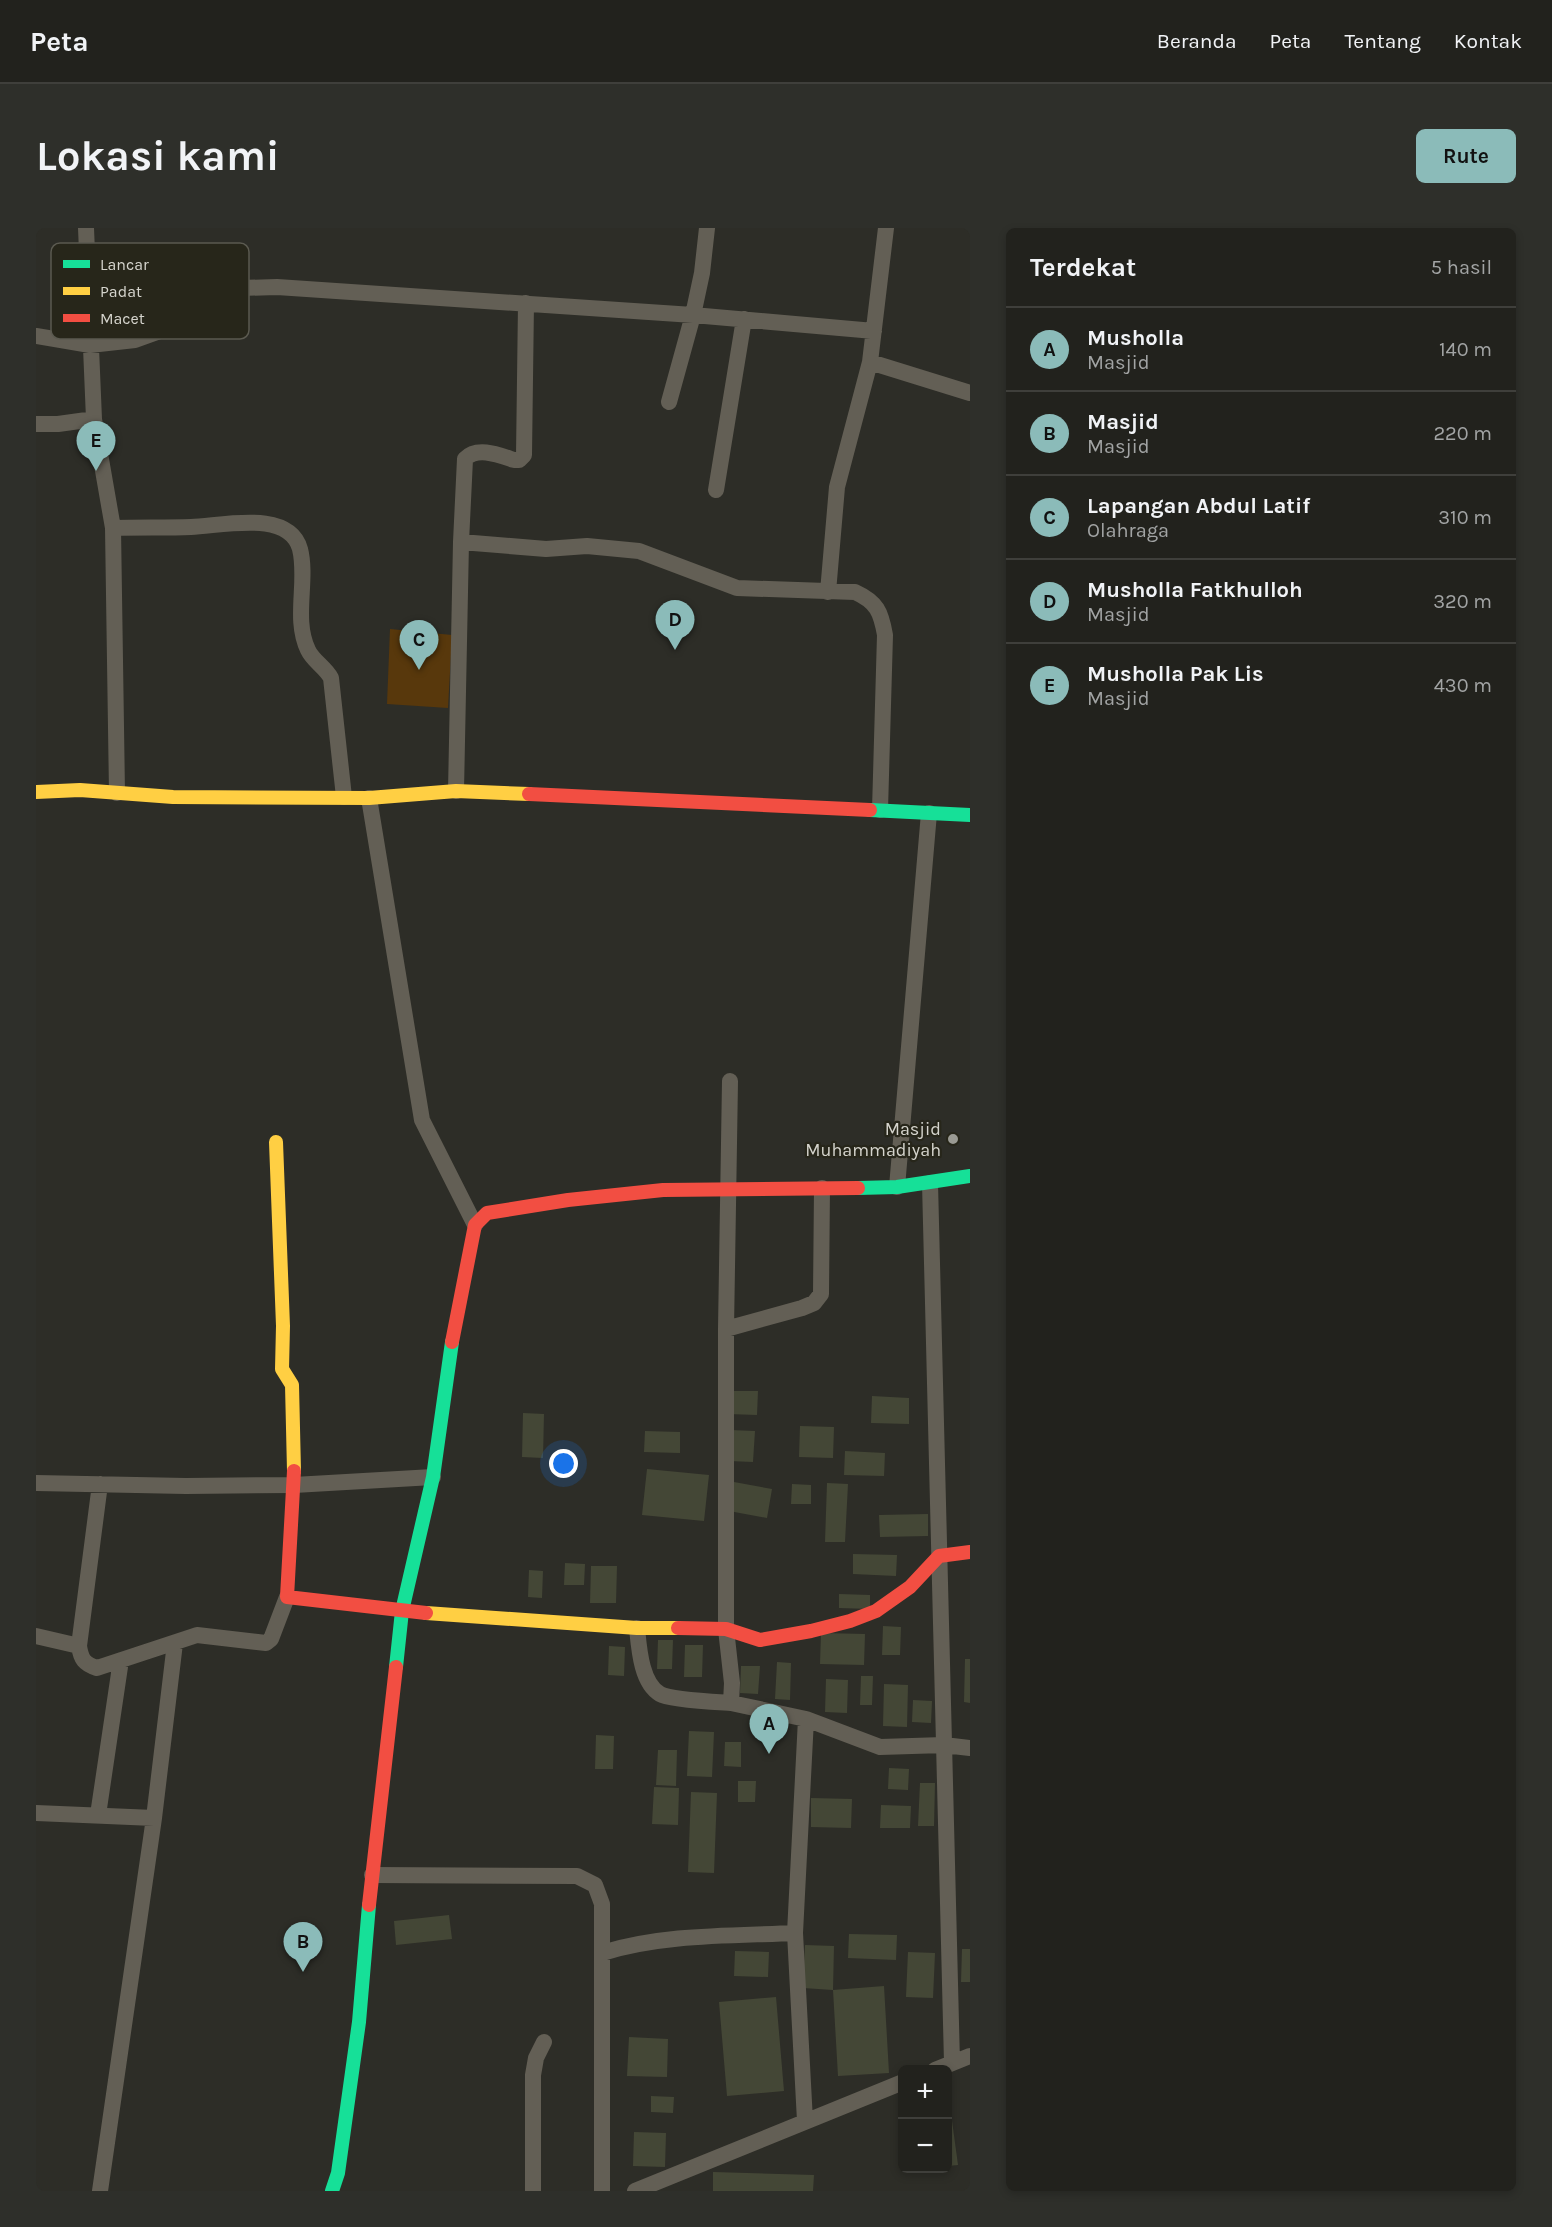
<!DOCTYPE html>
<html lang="id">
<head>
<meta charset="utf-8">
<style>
	body { margin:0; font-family:Karla,sans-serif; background:#2e2f2a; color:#f1f3f6 }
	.controls { position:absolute; right:18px; bottom:18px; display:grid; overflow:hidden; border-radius:9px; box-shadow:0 3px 9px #0003 }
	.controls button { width:54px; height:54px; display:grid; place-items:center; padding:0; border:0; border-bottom:2px solid #3f3f3b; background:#22221d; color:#f1f3f6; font:30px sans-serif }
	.you { position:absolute; left:528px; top:1236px; width:21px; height:21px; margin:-15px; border:4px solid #fff; border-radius:50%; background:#1a73e8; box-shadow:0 0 0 9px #1a73e833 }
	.badge { display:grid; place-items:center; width:39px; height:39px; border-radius:50%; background:#8bbbb9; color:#111; font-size:20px; font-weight:700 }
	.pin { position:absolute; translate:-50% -50px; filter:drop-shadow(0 2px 3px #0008) }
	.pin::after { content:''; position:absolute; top:32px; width:21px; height:18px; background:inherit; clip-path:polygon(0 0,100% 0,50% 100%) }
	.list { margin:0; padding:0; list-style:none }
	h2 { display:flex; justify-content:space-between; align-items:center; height:78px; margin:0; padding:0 24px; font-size:26px }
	h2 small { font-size:20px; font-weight:400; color:#a2a4a4 }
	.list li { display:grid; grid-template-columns:39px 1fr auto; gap:18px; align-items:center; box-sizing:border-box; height:84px; padding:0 24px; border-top:2px solid #3f3f3b }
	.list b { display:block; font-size:22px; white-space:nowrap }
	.list p { margin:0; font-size:20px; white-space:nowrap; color:#a2a4a4 }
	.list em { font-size:20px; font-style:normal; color:#a2a4a4 }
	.map { position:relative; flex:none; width:934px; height:1963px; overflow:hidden; border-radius:9px }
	header { display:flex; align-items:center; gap:36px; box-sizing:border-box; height:84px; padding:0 30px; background:#22221d; border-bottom:2px solid #3f3f3b }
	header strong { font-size:28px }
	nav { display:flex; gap:33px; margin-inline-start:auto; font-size:21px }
	.intro { display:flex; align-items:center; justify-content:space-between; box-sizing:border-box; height:144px; padding:0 36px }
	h1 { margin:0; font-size:42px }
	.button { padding:15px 27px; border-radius:9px; background:#8bbbb9; color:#111; font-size:21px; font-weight:700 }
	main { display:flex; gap:36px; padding:0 36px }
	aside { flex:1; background:#22221d; border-radius:9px; box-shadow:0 3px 9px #0003 }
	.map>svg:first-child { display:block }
</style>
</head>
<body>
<header>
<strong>Peta</strong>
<nav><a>Beranda</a><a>Peta</a><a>Tentang</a><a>Kontak</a></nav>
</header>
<div class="intro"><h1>Lokasi kami</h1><a class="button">Rute</a></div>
<main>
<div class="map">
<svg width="934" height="1963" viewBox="0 0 934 1963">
	<rect width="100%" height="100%" fill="#2d2d27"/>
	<!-- green -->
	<path fill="#58380c" d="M 354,401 L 416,407 L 412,480 L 351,476 Z"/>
	<!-- building -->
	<path fill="#444736" d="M 693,1163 L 722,1163 L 721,1187 L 692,1186 Z
		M 836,1168 L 873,1170 L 873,1196 L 835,1195 Z
		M 487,1185 L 508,1186 L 507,1230 L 486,1229 Z
		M 764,1198 L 798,1199 L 797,1230 L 763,1229 Z
		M 694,1202 L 719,1203 L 717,1234 L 693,1233 Z
		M 609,1203 L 644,1204 L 644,1225 L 608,1224 Z
		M 809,1223 L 849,1225 L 848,1248 L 808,1247 Z
		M 611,1241 L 673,1247 L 668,1293 L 606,1287 Z
		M 698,1254 L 736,1261 L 731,1290 L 693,1283 Z
		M 791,1255 L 812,1256 L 809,1314 L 789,1314 Z
		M 756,1256 L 775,1257 L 775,1276 L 755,1276 Z
		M 892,1286 L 892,1308 L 844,1309 L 843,1287 Z
		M 817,1326 L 861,1327 L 860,1348 L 817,1346 Z
		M 529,1335 L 549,1336 L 548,1357 L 528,1357 Z
		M 555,1338 L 581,1338 L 580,1375 L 554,1375 Z
		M 493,1342 L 507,1343 L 506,1370 L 492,1369 Z
		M 803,1366 L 834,1367 L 834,1381 L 803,1380 Z
		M 847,1398 L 865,1399 L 864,1427 L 846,1427 Z
		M 785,1405 L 829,1406 L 828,1437 L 784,1436 Z
		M 622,1412 L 637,1412 L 636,1441 L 621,1441 Z
		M 649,1417 L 667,1417 L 666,1449 L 648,1449 Z
		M 573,1418 L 589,1419 L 588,1448 L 572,1447 Z
		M 929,1431 L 934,1431 L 934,1475 L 928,1474 Z
		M 741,1434 L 755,1435 L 754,1472 L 739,1471 Z
		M 705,1438 L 724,1438 L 722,1466 L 704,1465 Z
		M 825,1448 L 837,1448 L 836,1477 L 824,1477 Z
		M 790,1451 L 812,1452 L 811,1485 L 789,1484 Z
		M 848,1456 L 872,1457 L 871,1499 L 847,1498 Z
		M 877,1472 L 896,1473 L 895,1495 L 876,1494 Z
		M 653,1503 L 678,1504 L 676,1549 L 651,1548 Z
		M 560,1507 L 578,1508 L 577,1541 L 559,1541 Z
		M 689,1514 L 705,1514 L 705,1539 L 688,1538 Z
		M 622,1522 L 641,1522 L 640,1558 L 620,1557 Z
		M 853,1540 L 873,1541 L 872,1562 L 852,1561 Z
		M 702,1553 L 720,1553 L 719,1574 L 702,1574 Z
		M 884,1555 L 899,1555 L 898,1598 L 882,1598 Z
		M 618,1559 L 643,1560 L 642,1597 L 616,1596 Z
		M 655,1564 L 681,1565 L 678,1645 L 652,1644 Z
		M 775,1570 L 816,1571 L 815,1600 L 775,1599 Z
		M 845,1577 L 875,1578 L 874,1600 L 844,1600 Z
		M 413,1687 L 416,1711 L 360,1717 L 358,1693 Z
		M 813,1706 L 861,1707 L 860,1732 L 812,1730 Z
		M 769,1717 L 798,1718 L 797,1762 L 767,1760 Z
		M 926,1721 L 934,1721 L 934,1754 L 925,1754 Z
		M 699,1723 L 733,1724 L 732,1749 L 698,1748 Z
		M 872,1724 L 899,1725 L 897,1770 L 870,1769 Z
		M 848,1758 L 853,1845 L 802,1848 L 797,1762 Z
		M 740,1769 L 748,1863 L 691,1868 L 683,1774 Z
		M 593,1809 L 632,1811 L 631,1849 L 591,1848 Z
		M 912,1863 L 922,1937 L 912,1938 Z
		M 615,1868 L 638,1869 L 637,1885 L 615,1884 Z
		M 598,1904 L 630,1905 L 629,1939 L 597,1938 Z
		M 677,1944 L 778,1947 L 777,1963 L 677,1963 Z"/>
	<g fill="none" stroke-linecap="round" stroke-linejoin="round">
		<!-- street -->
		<path stroke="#635f55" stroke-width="16" d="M 50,0 L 58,191 L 77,300 L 81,565
			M 0,108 L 54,117 L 99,112 L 124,103 L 150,71 L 171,61 L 241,59 L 657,87 L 838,103
			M 834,134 L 934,165
			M 633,174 L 657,87 L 666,45 L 671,0
			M 0,196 L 22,196 L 58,191
			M 680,262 L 708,91
			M 77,300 C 103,299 129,300 155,299 C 186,298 253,281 264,321 C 272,353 257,391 272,422 C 277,433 289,439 295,450 L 308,569
			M 425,314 L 510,321 L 551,318 L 603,323 L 701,360 L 819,364 C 841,374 845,384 849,407 L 844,582
			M 792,364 L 801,259 L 834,134 L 850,0
			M 420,563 L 425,314 L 429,231 C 441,218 463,227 478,232 L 483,232 L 488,227 L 490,75
			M 333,570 L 386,892 L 439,997
			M 694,853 L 690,1101 L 690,1401 L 696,1455 L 695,1475 L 770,1491 L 844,1519 L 908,1517 L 934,1520
			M 894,955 L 916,1835
			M 861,959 L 893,585
			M 690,1101 L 766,1080 L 778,1075 L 785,1066 L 786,960
			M 0,1255 L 150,1258 L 258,1257 L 397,1249
			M 64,1256 L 43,1418 C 45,1431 48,1436 61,1440 L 161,1407 L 230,1415 L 235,1411 L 251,1369
			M 601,1400 C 603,1420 605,1455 624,1466 C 634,1472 680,1474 695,1475
			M 0,1408 L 43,1418
			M 0,1585 L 118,1590
			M 62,1587 L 85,1432
			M 336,1647 L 541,1648 L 559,1657 L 566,1676 L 566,1963
			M 566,1725 C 627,1706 695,1708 759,1705
			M 899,1842 L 934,1828
			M 769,1893 L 759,1705 L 770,1491
			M 64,1963 L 118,1590 L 139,1415
			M 497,1963 L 497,1847 L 500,1830 L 508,1814
			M 599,1963 L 867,1854"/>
		<!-- fast -->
		<path stroke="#16e098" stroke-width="14" d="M 834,582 L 934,587
			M 822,960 L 861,959 L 934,948
			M 360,1439 L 366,1383 L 397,1249 L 416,1114
			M 296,1963 L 302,1945 L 323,1794 L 333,1677"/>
		<!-- slow -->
		<path stroke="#ffcf43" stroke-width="14" d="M 0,564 L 44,562 L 137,569 L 333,570 L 420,563 L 493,566
			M 240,914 L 247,1098 L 246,1141 L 256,1157 L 258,1243
			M 390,1385 L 601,1400 L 642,1400"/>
		<!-- jam -->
		<path stroke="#f24e42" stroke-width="14" d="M 493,566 L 834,582
			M 416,1114 L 439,997 L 451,985 L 532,972 L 627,962 L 822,960
			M 258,1243 L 251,1369 L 390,1385
			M 642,1400 L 690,1401 L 724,1412 L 775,1403 L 814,1393 L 840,1383 L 874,1359 L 903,1328 L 934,1324
			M 333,1677 L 360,1439"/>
	</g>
	<!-- markers -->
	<circle fill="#9a9a93" stroke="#27261a" stroke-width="2" cx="917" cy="911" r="6"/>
	<g text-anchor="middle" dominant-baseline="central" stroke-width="4.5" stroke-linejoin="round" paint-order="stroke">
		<!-- poi labels -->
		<g font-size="18" fill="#d5d4cd" stroke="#27261a" text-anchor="end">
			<text x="905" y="901">Masjid<tspan x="905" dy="21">Muhammadiyah</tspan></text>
		</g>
	</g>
	<!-- legend -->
	<rect x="15" y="15" width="198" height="96" rx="9" fill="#27261a" stroke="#5b5a50" stroke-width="1.5"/>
	<rect x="27" y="32" width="27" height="8" fill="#16e098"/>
	<rect x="27" y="59" width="27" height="8" fill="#ffcf43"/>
	<rect x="27" y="86" width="27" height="8" fill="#f24e42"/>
	<g font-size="16" fill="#d5d4cd">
		<text x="64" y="42">Lancar</text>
		<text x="64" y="69">Padat</text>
		<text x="64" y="96">Macet</text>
	</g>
</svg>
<div class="controls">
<button>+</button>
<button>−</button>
</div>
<div class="you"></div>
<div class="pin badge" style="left:733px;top:1526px">A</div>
<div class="pin badge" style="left:267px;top:1744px">B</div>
<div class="pin badge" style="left:383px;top:442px">C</div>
<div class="pin badge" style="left:639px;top:422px">D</div>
<div class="pin badge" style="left:60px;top:243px">E</div>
</div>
<aside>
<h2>Terdekat<small>5 hasil</small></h2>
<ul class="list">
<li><span class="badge">A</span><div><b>Musholla</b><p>Masjid</p></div><em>140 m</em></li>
<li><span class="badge">B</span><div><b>Masjid</b><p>Masjid</p></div><em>220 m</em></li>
<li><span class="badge">C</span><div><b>Lapangan Abdul Latif</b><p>Olahraga</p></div><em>310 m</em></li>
<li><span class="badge">D</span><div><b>Musholla Fatkhulloh</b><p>Masjid</p></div><em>320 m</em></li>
<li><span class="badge">E</span><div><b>Musholla Pak Lis</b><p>Masjid</p></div><em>430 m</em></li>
</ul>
</aside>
</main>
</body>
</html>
